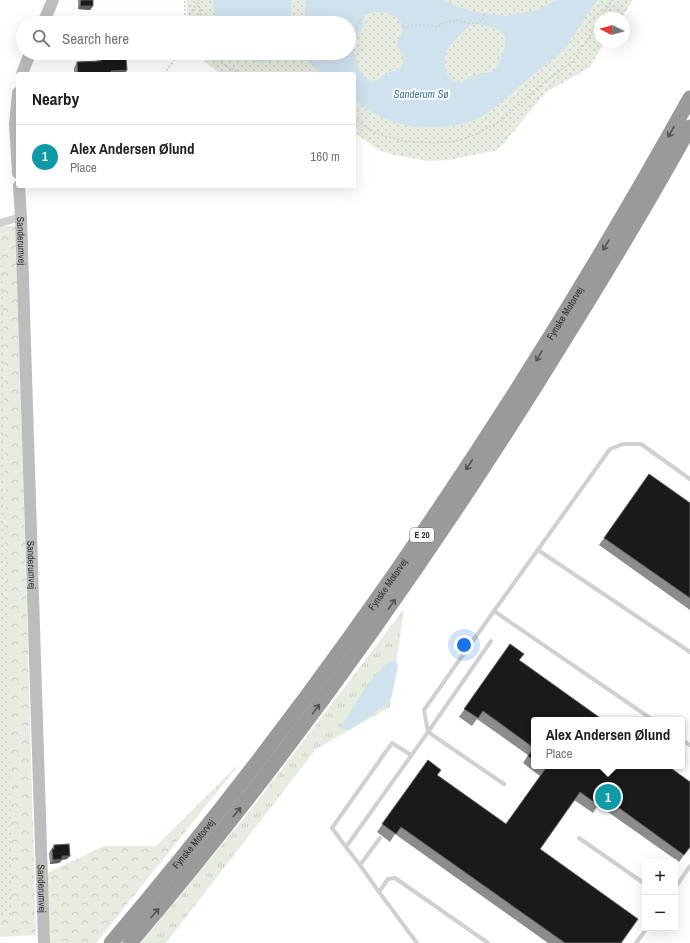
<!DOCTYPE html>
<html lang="en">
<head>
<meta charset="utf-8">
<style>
	body { margin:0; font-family:"Archivo Narrow",sans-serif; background:#f6f6f6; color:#202124 }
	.controls { position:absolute; right:12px; bottom:12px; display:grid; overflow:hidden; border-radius:4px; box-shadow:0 4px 16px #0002 }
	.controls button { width:36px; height:36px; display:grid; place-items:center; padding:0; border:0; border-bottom:1px solid #e0e0e0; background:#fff; color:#202124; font:20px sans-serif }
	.compass { position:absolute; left:594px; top:12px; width:36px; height:36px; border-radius:50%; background:#fff; box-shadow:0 4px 16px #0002; rotate:275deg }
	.you { position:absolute; left:464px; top:645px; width:14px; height:14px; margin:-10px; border:3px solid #fff; border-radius:50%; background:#1a73e8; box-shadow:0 0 0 6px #1a73e833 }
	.badge { display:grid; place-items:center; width:26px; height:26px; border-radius:50%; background:#e63946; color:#fff; font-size:13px; font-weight:700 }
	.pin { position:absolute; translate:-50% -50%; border:2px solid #fff; box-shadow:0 1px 4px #0006 }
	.popup { position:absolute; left:531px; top:717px; width:154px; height:52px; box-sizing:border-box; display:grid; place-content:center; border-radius:4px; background:#fff; filter:drop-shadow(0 1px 3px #0005); font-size:13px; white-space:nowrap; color:#757577 }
	.popup b { font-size:15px; color:#202124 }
	.popup::after { content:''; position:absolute; left:50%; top:100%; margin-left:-8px; border:8px solid transparent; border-top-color:#fff }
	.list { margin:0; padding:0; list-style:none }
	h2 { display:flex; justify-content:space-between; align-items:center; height:52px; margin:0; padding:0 16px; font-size:17px }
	h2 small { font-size:13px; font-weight:400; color:#757577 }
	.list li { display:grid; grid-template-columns:26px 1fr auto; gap:12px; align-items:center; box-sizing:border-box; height:64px; padding:0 16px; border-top:1px solid #e0e0e0 }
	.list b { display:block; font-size:15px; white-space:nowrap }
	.list p { margin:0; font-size:13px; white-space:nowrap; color:#757577 }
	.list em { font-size:13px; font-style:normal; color:#757577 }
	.icon { flex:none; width:22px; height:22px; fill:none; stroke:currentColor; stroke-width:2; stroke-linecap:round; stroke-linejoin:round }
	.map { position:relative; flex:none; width:690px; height:943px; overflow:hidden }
	.search { position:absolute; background:#fff; box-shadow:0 4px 16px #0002; left:16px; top:16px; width:340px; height:44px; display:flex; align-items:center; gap:10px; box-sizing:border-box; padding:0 14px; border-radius:22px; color:#757577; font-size:15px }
	.panel { position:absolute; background:#fff; box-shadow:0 4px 16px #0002; left:16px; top:72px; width:340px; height:116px; border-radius:4px }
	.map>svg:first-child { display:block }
</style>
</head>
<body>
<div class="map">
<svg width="690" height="943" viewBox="0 0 690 943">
	<defs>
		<pattern id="grass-tufts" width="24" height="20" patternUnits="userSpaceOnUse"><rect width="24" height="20" fill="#e6ecdf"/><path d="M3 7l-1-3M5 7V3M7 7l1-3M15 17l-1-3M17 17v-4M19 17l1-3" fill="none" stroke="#c6cbc0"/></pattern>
		<pattern id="forest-crowns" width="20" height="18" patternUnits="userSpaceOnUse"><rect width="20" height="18" fill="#e6ecdf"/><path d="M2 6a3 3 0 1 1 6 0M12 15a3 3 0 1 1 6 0" fill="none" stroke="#c6cbc0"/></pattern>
		<pattern id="park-dots" width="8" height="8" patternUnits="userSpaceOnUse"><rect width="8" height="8" fill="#e6ecdf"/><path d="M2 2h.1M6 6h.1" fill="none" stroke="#c6cbc0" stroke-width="1.8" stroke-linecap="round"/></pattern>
	</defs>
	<rect width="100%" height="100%" fill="#fff"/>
	<!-- grass -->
	<path fill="url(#grass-tufts)" d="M 404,609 L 390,707 L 316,749 L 166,943 L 141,943 L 253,807 Z"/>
	<!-- forest -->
	<path fill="url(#forest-crowns)" d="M 0,226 L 16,226 L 36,935 L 0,937 Z
		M 241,762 L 96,943 L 50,943 L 47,873 L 104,846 L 156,846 Z"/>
	<!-- park -->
	<path fill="url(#park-dots)" d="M 187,0 L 633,0 L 621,18 L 600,18 L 600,42 L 605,42 L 589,68 L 546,92 L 498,150 L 449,160 L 428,161 L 395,155 L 379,150 L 370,144 L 354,132 L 354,74 L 220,74 L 195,53 L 349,53 L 349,23 L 187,23 Z
		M 0,258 L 2,258 L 12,916 L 0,917 Z"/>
	<!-- water -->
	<path fill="#cfe2ee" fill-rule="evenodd" d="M 213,0 L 291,0 L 292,6 L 290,23 L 216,23 Z
		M 306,0 L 444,0 L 466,10 L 492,15 L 504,16 L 519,14 L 535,10 L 549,4 L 556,0 L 597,0 L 566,47 C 555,58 542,67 530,77 C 514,91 499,106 481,117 C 458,130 414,130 391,121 C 377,116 365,109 354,99 L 354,74 L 321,74 L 306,60 L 301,53 L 349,53 L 349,23 L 304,23 ZM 373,12 C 377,12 382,12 386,13 C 394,14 405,22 402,32 C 401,36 397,39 397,44 C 397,45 399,48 399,49 C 404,58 404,61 400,70 C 396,71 391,71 388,73 C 382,76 379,81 371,81 C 362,81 353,55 353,47 C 354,40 360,34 362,27 C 363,23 364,19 365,15 ZM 473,24 C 484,25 503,26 506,40 C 507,45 498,65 495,70 L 491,72 L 471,76 L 463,82 L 456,82 L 452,80 L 447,74 L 444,62 L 446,51 L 461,33 Z
		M 235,53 L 281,53 C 266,69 251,61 235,53 Z
		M 391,661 L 395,661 L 398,666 L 392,695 L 387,704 L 349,730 L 342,729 L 342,725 C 356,704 370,675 391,661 Z"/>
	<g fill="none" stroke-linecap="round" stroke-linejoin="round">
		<!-- path -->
		<path stroke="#cdcdcd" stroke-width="1.5" stroke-dasharray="2 2" stroke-linecap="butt" d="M 198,2 L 203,23
			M 601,18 L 612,0
			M 185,21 L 198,2 L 199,0
			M 185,23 L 185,0
			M 403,27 L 425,25 L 429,25 L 436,27 L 438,27 L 442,24 L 448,21 L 454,22 L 457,20 C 467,23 482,29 484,14
			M 349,41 C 355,34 356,25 361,19
			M 213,53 C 219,64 232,69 243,74
			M 312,53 C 309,60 311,62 315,68
			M 164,74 L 175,59 L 177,53
			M 354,119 L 377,134 L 404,141 L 433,143 L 457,141 L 476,134 L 502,120 L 543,83 L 572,62 L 580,51 L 600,19"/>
		<!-- lane -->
		<path stroke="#d0d0d0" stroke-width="4" d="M 538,550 L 690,652
			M 494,611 L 610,449 L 623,444 L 641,444 L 690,479
			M 491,641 L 428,732 L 504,784
			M 682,740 L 690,745
			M 380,838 L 360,865 L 346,847 L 428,732 L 424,710 L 494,611 L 653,720
			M 579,838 L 645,884
			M 346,847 L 332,828 L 392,743 L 411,755
			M 360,865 L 379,892 L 417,943
			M 675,888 L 690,866
			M 379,892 L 388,879 L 395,878 L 488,943
			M 636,943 L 647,928"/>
		<!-- street -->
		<path stroke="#d0d0d0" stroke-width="8" d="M 0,223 L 21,217"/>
		<!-- secondary -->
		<g stroke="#bdbdbd" stroke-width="12">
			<path d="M 43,23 L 53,0"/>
			<path d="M 22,74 L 30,53"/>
			<path d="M 18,93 L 15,124 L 18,173"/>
			<path id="s1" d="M 19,186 L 21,217 L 44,943"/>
		</g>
		<!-- highway -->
		<g stroke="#9a9a9a" stroke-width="15">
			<path id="s2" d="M 111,943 C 333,682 524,397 690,98"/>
			<path d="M 130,943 C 291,754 436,549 566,337 C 609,268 651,198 690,127"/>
		</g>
	</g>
	<!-- wall -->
	<path fill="#8c8c8c" d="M 78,0 L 93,0 L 93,6 L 90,10 L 78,9 Z
		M 63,53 L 77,53 L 75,56 L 64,57 Z
		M 97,53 L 110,53 L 110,58 L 127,70 L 124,74 L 74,74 L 74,68 L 77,62 L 97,61 Z
		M 649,474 L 690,503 L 690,610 L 599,545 Z
		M 510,644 L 519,660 L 534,720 L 534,766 L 668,766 L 690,847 L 679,862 L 598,805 L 593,813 L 574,800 L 540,849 L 621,943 L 548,943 L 395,834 L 390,842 L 377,832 L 428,760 L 437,775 L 506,824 L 540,776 L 523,763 L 528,755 L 477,719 L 472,726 L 459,717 Z
		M 54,845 L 67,859 L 62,860 L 59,863 L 50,864 L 49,853 Z"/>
	<!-- shaded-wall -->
	<path fill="#5f5f5f" d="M 80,6 L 93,6 L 90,10 L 78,9 Z
		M 66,53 L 77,53 L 75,56 L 64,57 Z
		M 127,70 L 124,74 L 107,74 L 111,71 Z
		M 62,856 L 70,856 L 67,859 L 62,860 L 59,863 L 50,864 L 53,860 Z"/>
	<!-- building -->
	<path fill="#1a1a1a" stroke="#5f5f5f" d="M 81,0 L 93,0 L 93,6 L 80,6 Z
		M 101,53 L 110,53 L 110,58 L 126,57 L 127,70 L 111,71 L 111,74 L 78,74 L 77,62 L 101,61 Z
		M 649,474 L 690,503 L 690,598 L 604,538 Z
		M 510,644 L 524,654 L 519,660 L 603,720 L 534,720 L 534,760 L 528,756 L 534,748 L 483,711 L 478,718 L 464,709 Z
		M 428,760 L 441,770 L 437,775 L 506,824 L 546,768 L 543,766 L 668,766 L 690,782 L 690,847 L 684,855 L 604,797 L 598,805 L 580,792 L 540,849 L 638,919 L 621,943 L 565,943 L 401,827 L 396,834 L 382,824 Z
		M 69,844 L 70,856 L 62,856 L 62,859 L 53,860 L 52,849 L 54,849 L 54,845 Z"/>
	<!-- one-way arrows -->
	<defs><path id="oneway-shaft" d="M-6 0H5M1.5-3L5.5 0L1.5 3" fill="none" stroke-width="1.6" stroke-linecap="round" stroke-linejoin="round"/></defs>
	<g stroke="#525252">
		<use href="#oneway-shaft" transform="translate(671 132) rotate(119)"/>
		<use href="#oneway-shaft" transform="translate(606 245) rotate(121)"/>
		<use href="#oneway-shaft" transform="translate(539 356) rotate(121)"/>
		<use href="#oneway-shaft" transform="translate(469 465) rotate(123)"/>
		<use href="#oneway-shaft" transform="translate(392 604) rotate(-55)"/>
		<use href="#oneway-shaft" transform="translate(316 709) rotate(-54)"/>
		<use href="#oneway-shaft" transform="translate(237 812) rotate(-51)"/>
		<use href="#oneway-shaft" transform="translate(155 913) rotate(-49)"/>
	</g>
	<g text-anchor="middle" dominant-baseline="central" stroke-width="4" stroke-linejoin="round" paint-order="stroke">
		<!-- shield labels -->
		<rect fill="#fff" stroke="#707070" stroke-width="1" x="410" y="528" width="24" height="14" rx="3"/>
		<g font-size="9" font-weight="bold" fill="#333">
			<text x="422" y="535">E 20</text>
		</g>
		<!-- street labels -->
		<g font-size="10" fill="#333" stroke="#fff">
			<text stroke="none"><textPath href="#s1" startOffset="55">Sanderumvej</textPath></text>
			<text stroke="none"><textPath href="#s2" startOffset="777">Fynske Motorvej</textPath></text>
			<text stroke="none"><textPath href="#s1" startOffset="379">Sanderumvej</textPath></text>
			<text stroke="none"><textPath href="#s2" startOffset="453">Fynske Motorvej</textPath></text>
			<text stroke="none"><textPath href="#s2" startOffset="129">Fynske Motorvej</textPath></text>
			<text stroke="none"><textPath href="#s1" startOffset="703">Sanderumvej</textPath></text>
		</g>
		<!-- water labels -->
		<g font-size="11" font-style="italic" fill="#3f7597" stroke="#fff">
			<text x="421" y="94">Sanderum Sø</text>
		</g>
	</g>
</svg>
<div class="controls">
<button>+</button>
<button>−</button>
</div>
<svg class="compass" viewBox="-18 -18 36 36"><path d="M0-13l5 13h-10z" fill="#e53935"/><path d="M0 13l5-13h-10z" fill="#757577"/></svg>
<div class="you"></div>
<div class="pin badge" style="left:608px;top:797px;background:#0f9aa8">1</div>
<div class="popup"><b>Alex Andersen Ølund</b>Place</div>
<div class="search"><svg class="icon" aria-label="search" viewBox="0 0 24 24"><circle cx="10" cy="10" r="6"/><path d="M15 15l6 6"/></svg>Search here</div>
<section class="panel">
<h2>Nearby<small></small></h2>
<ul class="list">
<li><span class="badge" style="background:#0f9aa8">1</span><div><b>Alex Andersen Ølund</b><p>Place</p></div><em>160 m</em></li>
</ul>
</section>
</div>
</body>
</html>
